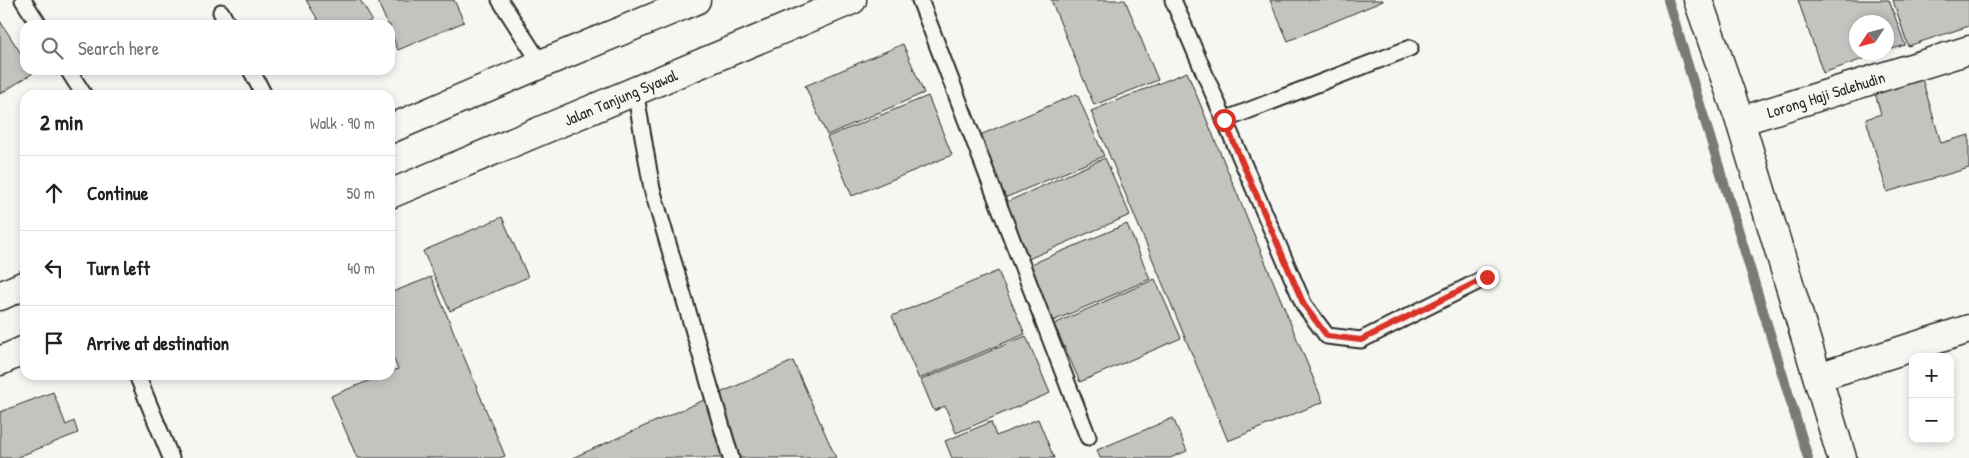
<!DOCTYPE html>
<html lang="en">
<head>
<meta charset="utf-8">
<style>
	body { margin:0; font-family:"Patrick Hand",sans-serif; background:#f2f2f2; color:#202124 }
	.controls { position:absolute; right:15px; bottom:15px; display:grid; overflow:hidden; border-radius:10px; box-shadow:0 2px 8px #0003 }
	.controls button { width:45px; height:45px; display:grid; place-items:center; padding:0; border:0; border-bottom:1px solid #e0e0e0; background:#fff; color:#202124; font:25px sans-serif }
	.compass { position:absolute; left:1849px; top:15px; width:45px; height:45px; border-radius:50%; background:#fff; box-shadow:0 2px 8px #0003; rotate:234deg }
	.stop { position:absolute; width:15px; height:15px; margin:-11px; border:4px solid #d93025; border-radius:50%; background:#fff }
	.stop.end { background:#d93025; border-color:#fff; box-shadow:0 1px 5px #0008 }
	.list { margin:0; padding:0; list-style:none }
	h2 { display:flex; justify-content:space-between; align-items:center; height:65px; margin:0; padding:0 20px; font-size:21px }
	h2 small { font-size:16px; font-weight:400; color:#757577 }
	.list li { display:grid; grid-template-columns:32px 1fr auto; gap:15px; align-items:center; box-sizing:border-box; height:75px; padding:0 20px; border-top:1px solid #e0e0e0 }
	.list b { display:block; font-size:19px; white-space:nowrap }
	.list em { font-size:16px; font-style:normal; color:#757577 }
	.icon { flex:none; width:28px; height:28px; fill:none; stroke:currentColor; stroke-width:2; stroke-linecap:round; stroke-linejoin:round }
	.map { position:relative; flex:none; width:1969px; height:458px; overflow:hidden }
	.search { position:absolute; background:#fff; box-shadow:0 2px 8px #0003; left:20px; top:20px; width:375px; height:55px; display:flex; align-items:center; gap:12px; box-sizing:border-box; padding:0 18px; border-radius:15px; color:#757577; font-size:19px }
	.panel { position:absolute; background:#fff; box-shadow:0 2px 8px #0003; left:20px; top:90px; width:375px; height:290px; border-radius:15px }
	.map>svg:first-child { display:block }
</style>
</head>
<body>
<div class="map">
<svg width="1969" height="458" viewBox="0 0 1969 458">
	<rect width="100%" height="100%" fill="#f6f6f2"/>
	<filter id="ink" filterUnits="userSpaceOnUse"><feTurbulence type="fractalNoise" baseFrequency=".02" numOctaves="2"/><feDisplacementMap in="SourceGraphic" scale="10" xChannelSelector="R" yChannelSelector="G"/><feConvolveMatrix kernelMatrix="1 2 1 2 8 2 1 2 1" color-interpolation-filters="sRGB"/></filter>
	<g filter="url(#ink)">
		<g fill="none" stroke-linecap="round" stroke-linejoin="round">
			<!-- stream -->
			<path stroke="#7a7a78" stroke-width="10" d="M 1668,0 L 1808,458"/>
		</g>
		<!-- building -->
		<path fill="#c3c3c0" stroke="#2b2b2b" d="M 306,0 L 360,0 L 372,20 L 363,25 L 321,25 Z
			M 377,0 L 454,0 L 464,22 L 398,50 L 390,31 L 390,25 L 388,25 Z
			M 1051,0 L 1125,0 L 1158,80 L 1094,105 Z
			M 1270,0 L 1383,0 L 1383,1 L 1288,41 Z
			M 1798,0 L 1889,0 L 1905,45 L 1886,51 L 1886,22 L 1856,22 L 1856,52 L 1883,52 L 1823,73 Z
			M 1893,0 L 1969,0 L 1969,26 L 1908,46 Z
			M 0,21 L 25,60 L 25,70 L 31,70 L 33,73 L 0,94 Z
			M 903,44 L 924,93 L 827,135 L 805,86 Z
			M 1187,72 L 1323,402 L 1228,441 L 1091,111 Z
			M 1920,72 L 1941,143 L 1969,135 L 1969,168 L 1887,192 L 1866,119 L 1881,114 L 1873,86 Z
			M 1077,94 L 1104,156 L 1000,200 L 973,138 Z
			M 928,96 L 952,155 L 852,196 L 827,137 Z
			M 1105,158 L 1130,215 L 1026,260 L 1002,204 Z
			M 502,217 L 528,277 L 450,311 L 423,251 Z
			M 1127,224 L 1150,279 L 1053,321 L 1029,265 Z
			M 998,271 L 1025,334 L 919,379 L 892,316 Z
			M 431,277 L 505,456 L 499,458 L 357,458 L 331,396 L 383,375 L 390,375 L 390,372 L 398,369 L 390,350 L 390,293 Z
			M 1155,279 L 1181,338 L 1080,382 L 1054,324 Z
			M 1026,336 L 1050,393 L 956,433 L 945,406 L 934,411 L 921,380 Z
			M 793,361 L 836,458 L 572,458 Z
			M 53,392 L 66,425 L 74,421 L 78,433 L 15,458 L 0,458 L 0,412 Z
			M 1173,418 L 1187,451 L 1170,458 L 1100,458 L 1097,450 Z
			M 1038,419 L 1054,458 L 952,458 L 945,441 L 991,422 L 996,436 Z"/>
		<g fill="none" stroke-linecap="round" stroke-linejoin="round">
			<!-- lane casing -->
			<g stroke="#2b2b2b" stroke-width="19">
				<path id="lane" d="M 23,0 L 39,25
					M 500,0 L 541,64
					M 920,0 L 1088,437
					M 1173,0 L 1304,305 L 1327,336 L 1361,340 L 1487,277
					M 221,12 L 228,25
					M 68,70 L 84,95
					M 251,70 L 264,95
					M 635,90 L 652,189 L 731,458
					M 1224,120 L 1410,48
					M 137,375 L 171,458"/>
			</g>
			<!-- street casing -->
			<g stroke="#2b2b2b" stroke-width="31">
				<g id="street">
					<path d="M 1698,0 L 1740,121 L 1842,458"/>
					<path id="s1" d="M 1740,121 L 1969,50"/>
					<path d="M 1818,377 L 1969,329"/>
				</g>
			</g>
			<!-- primary casing -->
			<g stroke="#2b2b2b" stroke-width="31">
				<g id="primary">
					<path d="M 390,129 L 541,64 L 696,0"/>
					<path id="s2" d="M 390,194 L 852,0"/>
					<path d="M 0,296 L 25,285"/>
					<path d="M 0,361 L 25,350"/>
				</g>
			</g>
			<!-- lane -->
			<use href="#lane" stroke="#f6f6f2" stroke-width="15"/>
			<!-- street -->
			<use href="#street" stroke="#f6f6f2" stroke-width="28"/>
			<!-- primary -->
			<use href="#primary" stroke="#f6f6f2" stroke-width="28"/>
		</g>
	</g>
	<g fill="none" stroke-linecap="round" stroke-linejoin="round" filter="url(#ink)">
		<!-- route -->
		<path stroke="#d93025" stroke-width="6" d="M 1224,120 L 1304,305 L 1327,336 L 1361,340 L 1487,277"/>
	</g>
	<g text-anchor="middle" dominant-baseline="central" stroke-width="5" stroke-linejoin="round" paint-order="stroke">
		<!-- street labels -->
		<g font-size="16" fill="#2b2b2b" stroke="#f6f6f2">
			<text stroke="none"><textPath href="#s1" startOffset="90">Lorong Haji Salehudin</textPath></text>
			<text stroke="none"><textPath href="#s2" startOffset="250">Jalan Tanjung Syawal</textPath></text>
		</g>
	</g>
</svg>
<div class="controls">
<button>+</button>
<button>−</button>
</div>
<svg class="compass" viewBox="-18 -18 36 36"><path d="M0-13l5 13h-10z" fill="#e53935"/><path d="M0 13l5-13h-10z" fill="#757577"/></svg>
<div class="stop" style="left:1224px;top:120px"></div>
<div class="stop end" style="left:1487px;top:277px"></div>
<div class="search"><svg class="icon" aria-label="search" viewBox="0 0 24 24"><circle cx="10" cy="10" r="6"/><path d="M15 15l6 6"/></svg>Search here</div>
<section class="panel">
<h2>2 min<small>Walk · 90 m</small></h2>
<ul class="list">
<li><svg class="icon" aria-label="ahead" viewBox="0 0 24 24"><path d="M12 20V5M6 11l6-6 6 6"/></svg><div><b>Continue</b></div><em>50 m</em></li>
<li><svg class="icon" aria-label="left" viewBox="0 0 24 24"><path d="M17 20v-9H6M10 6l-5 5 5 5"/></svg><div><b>Turn left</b></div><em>40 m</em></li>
<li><svg class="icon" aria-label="arrive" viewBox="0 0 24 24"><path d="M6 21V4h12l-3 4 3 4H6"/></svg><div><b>Arrive at destination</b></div></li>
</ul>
</section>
</div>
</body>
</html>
